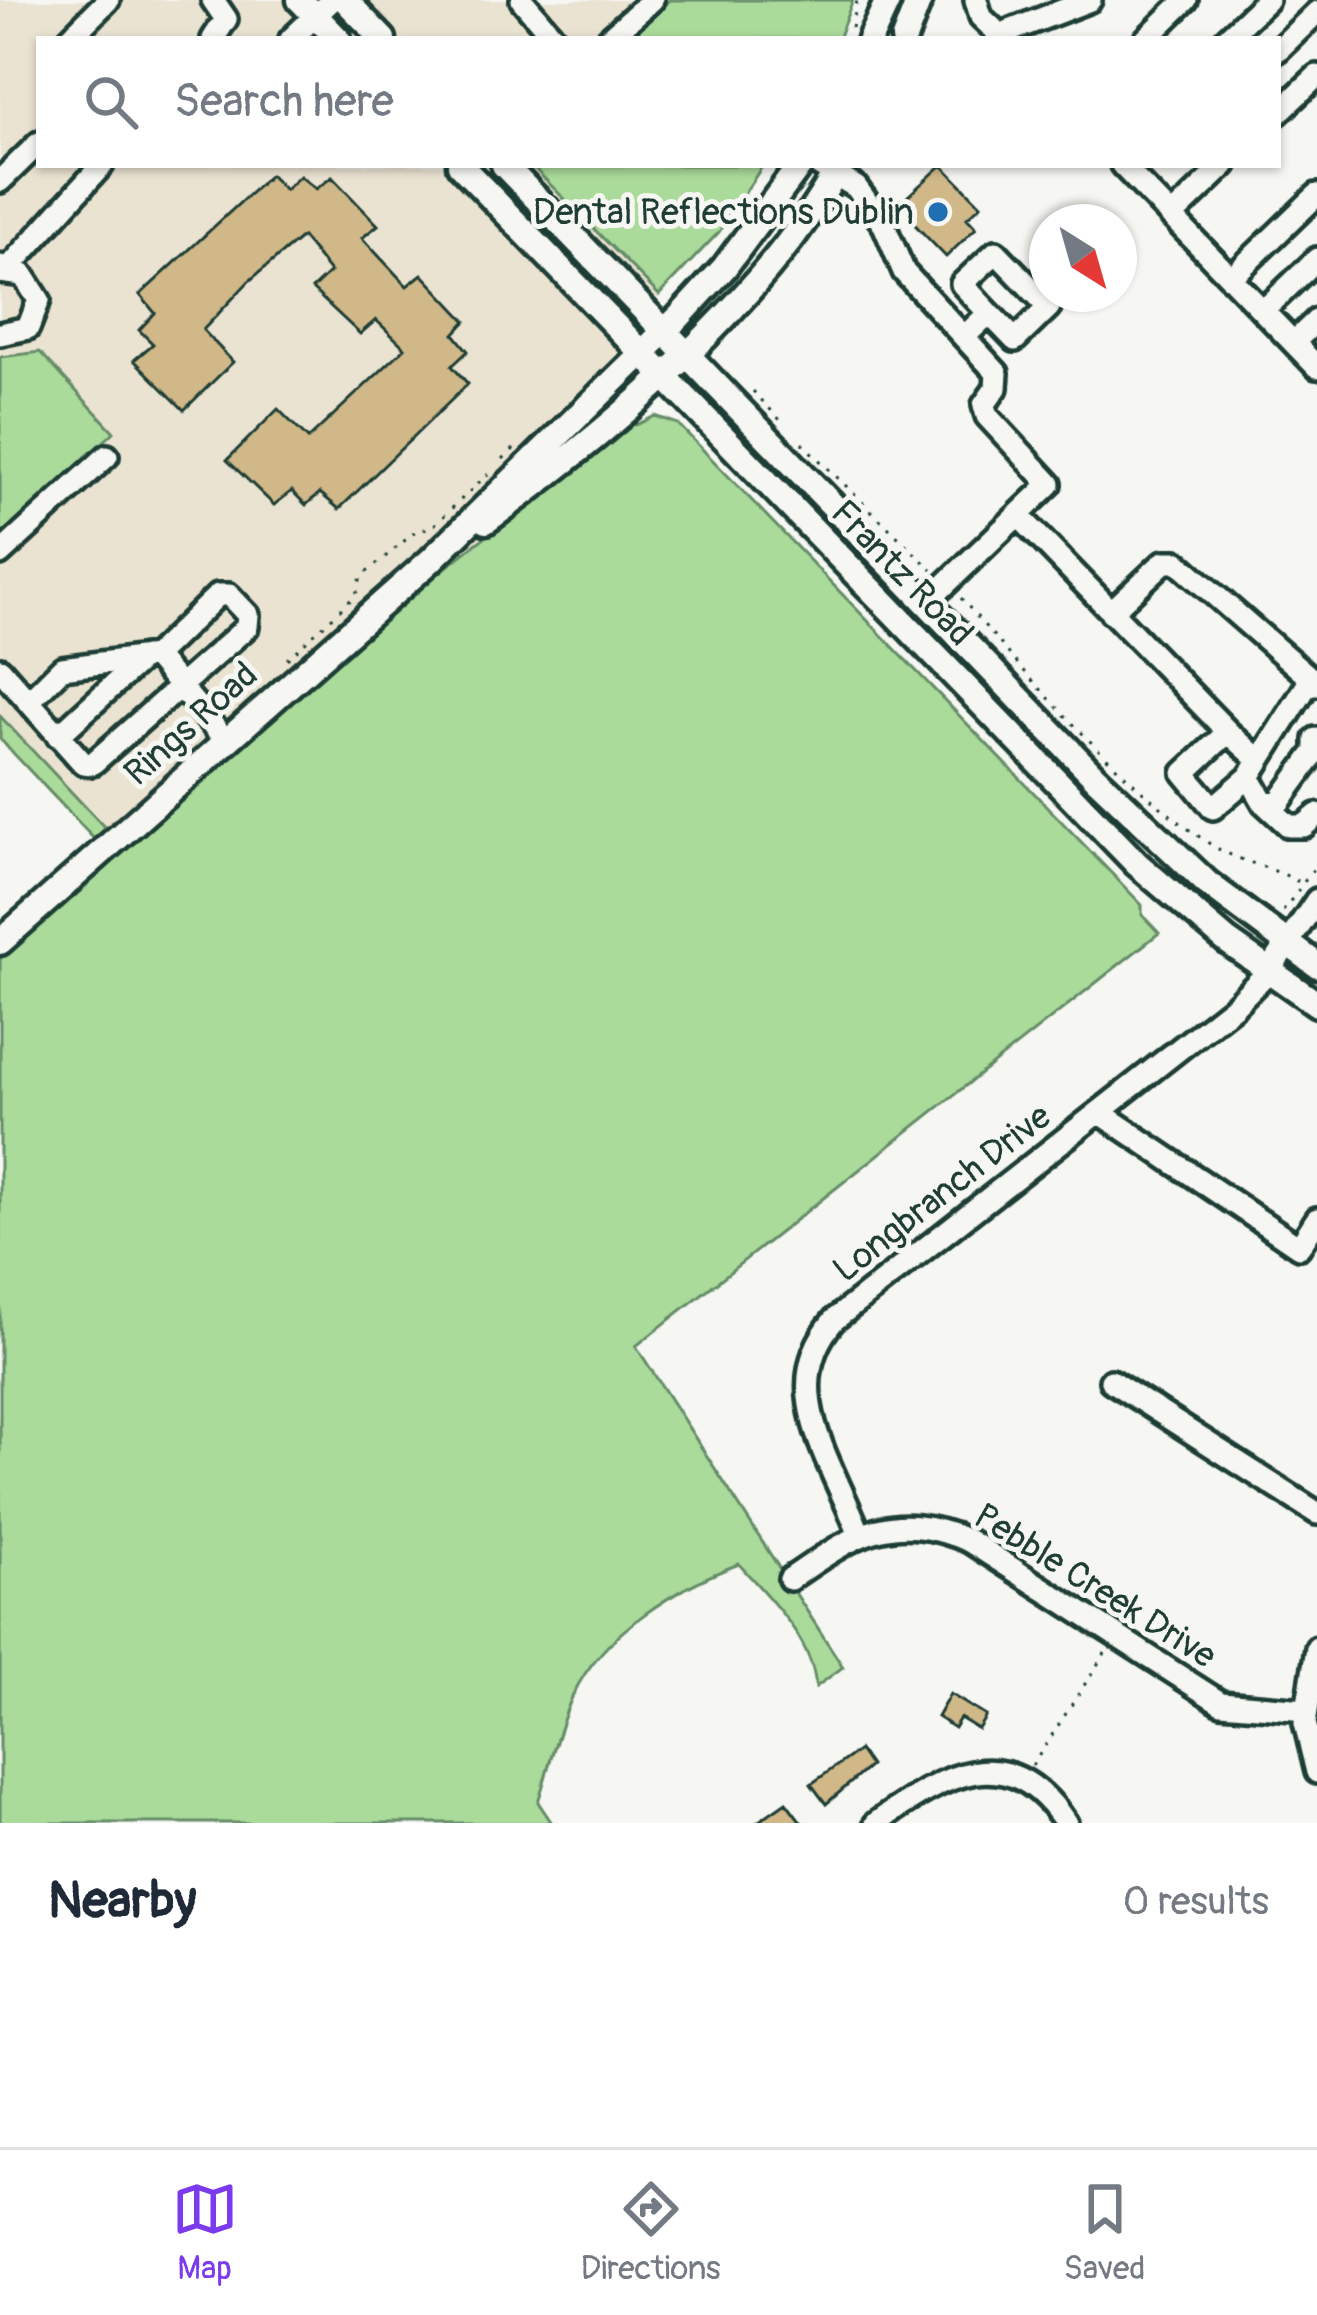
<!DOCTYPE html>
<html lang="en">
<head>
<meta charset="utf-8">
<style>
	body { margin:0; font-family:Pangolin,sans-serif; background:#f2f2f3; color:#1f2937 }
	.compass { position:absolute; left:1029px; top:204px; width:108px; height:108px; border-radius:50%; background:#fff; box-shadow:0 3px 9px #0004; rotate:143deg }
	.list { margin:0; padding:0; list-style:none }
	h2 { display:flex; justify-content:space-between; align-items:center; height:156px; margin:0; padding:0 48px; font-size:51px }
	h2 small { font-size:39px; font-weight:400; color:#747a83 }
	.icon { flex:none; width:66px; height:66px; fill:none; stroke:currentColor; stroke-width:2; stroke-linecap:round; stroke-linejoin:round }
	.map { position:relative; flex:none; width:1317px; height:1823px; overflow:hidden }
	.search { position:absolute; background:#fff; box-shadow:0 3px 9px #0004; left:36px; right:36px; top:36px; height:132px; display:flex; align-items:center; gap:30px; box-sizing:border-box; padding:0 42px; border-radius:0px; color:#747a83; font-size:45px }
	.sheet { height:324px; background:#fff }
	nav { display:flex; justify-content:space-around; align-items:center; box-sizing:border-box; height:168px; border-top:3px solid #e0e1e3; background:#fff; font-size:33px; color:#747a83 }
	nav a { display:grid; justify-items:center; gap:6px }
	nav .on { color:#7c3aed }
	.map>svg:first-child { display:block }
</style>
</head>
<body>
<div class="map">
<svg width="1317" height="1823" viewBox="0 0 1317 1823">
	<rect width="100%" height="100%" fill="#f6f6f2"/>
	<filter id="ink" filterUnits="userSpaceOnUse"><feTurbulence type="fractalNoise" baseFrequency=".00833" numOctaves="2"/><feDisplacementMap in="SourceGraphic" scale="24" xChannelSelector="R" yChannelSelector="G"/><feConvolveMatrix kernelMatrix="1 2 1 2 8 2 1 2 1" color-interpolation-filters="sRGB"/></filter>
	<g filter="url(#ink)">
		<!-- built -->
		<path fill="#ebe3d2" d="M 0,0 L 669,0 L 630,39 L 39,39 L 39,165 L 531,165 L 659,295 L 628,418 L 554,486 L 529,499 L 349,646 L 123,847 L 0,716 L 0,539 L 114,432 L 40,353 L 0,357 Z"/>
		<!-- green -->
		<path fill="#abdb9b" stroke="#658c68" stroke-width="3" d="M 669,0 L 853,0 L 838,39 L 630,39 Z
			M 531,165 L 763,165 L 719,232 L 659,295 Z
			M 40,352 L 114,432 L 0,539 L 0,357 Z
			M 655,416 L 678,424 L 1142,905 L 1142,915 L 1159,933 L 636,1346 L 843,1667 L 816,1687 C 812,1638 770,1600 739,1564 C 677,1587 602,1633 573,1695 C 558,1728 549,1767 538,1802 L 552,1823 L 0,1823 L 0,959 C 117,853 233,745 353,643 C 444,566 541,497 628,418 L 636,425 Z
			M 0,716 L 107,830 L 96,841 L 0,739 Z"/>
		<!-- building -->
		<path fill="#d1b888" stroke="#1f3d34" stroke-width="3" d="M 942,165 L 981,205 L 967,218 L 976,228 L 946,257 L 897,206 Z
			M 270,175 L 285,190 L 300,176 L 316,189 L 332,177 L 378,225 L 362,238 L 407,286 L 422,274 L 466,321 L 454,334 L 468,351 L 452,366 L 468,384 L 339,509 L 320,493 L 306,505 L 292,491 L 274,505 L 227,460 L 278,409 L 308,439 L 405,348 L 376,320 L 360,334 L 312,289 L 330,272 L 302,237 L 249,281 L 203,330 L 233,362 L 184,410 L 134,360 L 153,344 L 139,330 L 155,313 L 140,295 Z
			M 950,1694 L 986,1716 L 978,1729 L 960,1718 L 954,1728 L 937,1717 Z
			M 859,1750 L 870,1766 L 826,1804 L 811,1784 Z
			M 786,1802 L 802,1823 L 756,1823 Z"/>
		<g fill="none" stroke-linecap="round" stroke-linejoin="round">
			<!-- minor casing -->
			<g stroke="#1f3d34" stroke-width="30">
				<path id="minor" d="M 522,0 L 555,39
					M 976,0 L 981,17 L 1004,39
					M 999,35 L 1090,0
					M 69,39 L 108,0
					M 213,39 L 226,19 L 213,0
					M 291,39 L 332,0
					M 608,39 L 652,0
					M 1146,39 L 1186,0
					M 1226,39 L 1267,0
					M 1278,50 L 1317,12
					M 1278,113 L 1317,76
					M 819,165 L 856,187 L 884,225 L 904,272 L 997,373 L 996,388 L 984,405 L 987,416 L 1050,484 L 926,603
					M 1122,165 L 1317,367
					M 0,181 L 39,143
					M 1172,216 L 1225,165
					M 0,266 L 6,271 L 102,165
					M 0,272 L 23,275 L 39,300 L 28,328 L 0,334
					M 1232,277 L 1317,195
					M 1264,310 L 1317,259
					M 964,337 L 989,313 L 1015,340 L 1049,307 L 996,252 L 962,284 L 989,313
					M 1294,342 L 1317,320
					M 1018,515 L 1228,732
					M 0,554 L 107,456
					M 1111,612 L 1164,562 L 1177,562 L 1317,684
					M 0,669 L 83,763 L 92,764 L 247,627 L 248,615 L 229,595 L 218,595 L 155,656
					M 28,702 L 62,668 L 155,656 L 226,741
					M 58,736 L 144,657
					M 1259,760 L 1228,732 L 1184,773 L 1213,808 L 1249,777 L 1311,679
					M 1249,777 L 1264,803 L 1289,826 L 1304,826 L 1317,815
					M 1264,803 L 1279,802 L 1316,751 L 1316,739
					M 1099,1112 L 1299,1247 L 1317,1219
					M 1111,1381 L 1317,1513
					M 859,1533 C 831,1460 776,1387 834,1320 L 1233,1007 L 1269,971 L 1317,900
					M 790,1579 C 854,1535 891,1508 969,1541 L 1221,1703 L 1306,1710
					M 1317,1648 L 1305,1723 L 1317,1772
					M 876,1823 C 943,1776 1008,1735 1066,1823"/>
			</g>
			<!-- major casing -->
			<g stroke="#1f3d34" stroke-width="33">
				<path id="major" d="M 300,0 L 338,39
					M 345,0 L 383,39
					M 870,39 L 888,0
					M 904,39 L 919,0
					M 460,165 L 1137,864 L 1227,941 L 1317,1004
					M 504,165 L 1096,778 L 1207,883 L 1317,965
					M 486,521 C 611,431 764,301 840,165
					M 0,942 L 430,561 L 679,317 L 724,268 L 800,165"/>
			</g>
			<!-- path -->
			<path stroke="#1f3d34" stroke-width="3" stroke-dasharray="3 9" stroke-linecap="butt" d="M 852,28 L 857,0
				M 753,391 L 783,423
				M 802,443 L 932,570
				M 503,459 L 518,445
				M 961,598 C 1027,676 1125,788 1210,844 C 1239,863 1273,866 1302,884
				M 287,659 L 356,595 L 361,577 L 415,532 L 432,527 L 488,474
				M 1283,911 L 1317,864
				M 1032,1766 L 1105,1653"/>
			<!-- minor -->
			<use href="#minor" stroke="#f6f6f2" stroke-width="21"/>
			<!-- major -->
			<use href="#major" stroke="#f6f6f2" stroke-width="24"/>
		</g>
	</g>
	<!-- markers -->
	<circle fill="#1f6fb2" stroke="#f6f6f2" stroke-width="4.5" cx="938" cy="212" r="12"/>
	<g text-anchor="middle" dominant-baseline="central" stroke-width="10" stroke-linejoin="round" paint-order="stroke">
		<!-- poi labels -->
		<g font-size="36" fill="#1f3d34" stroke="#f6f6f2" text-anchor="end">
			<text x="914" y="212">Dental Reflections Dublin</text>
		</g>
		<!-- street labels -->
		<g font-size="36" fill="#1f3d34" stroke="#f6f6f2">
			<text transform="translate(902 573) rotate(46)">Frantz Road</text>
			<text transform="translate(191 724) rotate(-42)">Rings Road</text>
			<text transform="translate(942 1193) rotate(-38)">Longbranch Drive</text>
			<text transform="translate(1095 1586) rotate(32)">Pebble Creek Drive</text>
		</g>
	</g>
</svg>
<svg class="compass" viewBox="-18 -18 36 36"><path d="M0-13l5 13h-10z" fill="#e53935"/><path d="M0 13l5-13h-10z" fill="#747a83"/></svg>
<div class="search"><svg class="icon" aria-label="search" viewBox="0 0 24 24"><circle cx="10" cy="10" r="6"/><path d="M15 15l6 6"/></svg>Search here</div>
</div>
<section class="sheet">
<h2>Nearby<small>0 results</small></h2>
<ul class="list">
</ul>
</section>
<nav>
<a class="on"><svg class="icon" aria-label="map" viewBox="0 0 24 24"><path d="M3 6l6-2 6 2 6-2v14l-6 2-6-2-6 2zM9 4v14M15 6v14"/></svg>Map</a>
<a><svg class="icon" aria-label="directions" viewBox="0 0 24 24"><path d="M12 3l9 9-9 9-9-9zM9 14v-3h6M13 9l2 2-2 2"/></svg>Directions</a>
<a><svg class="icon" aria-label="saved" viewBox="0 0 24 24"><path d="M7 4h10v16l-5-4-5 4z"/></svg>Saved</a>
</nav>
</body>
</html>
